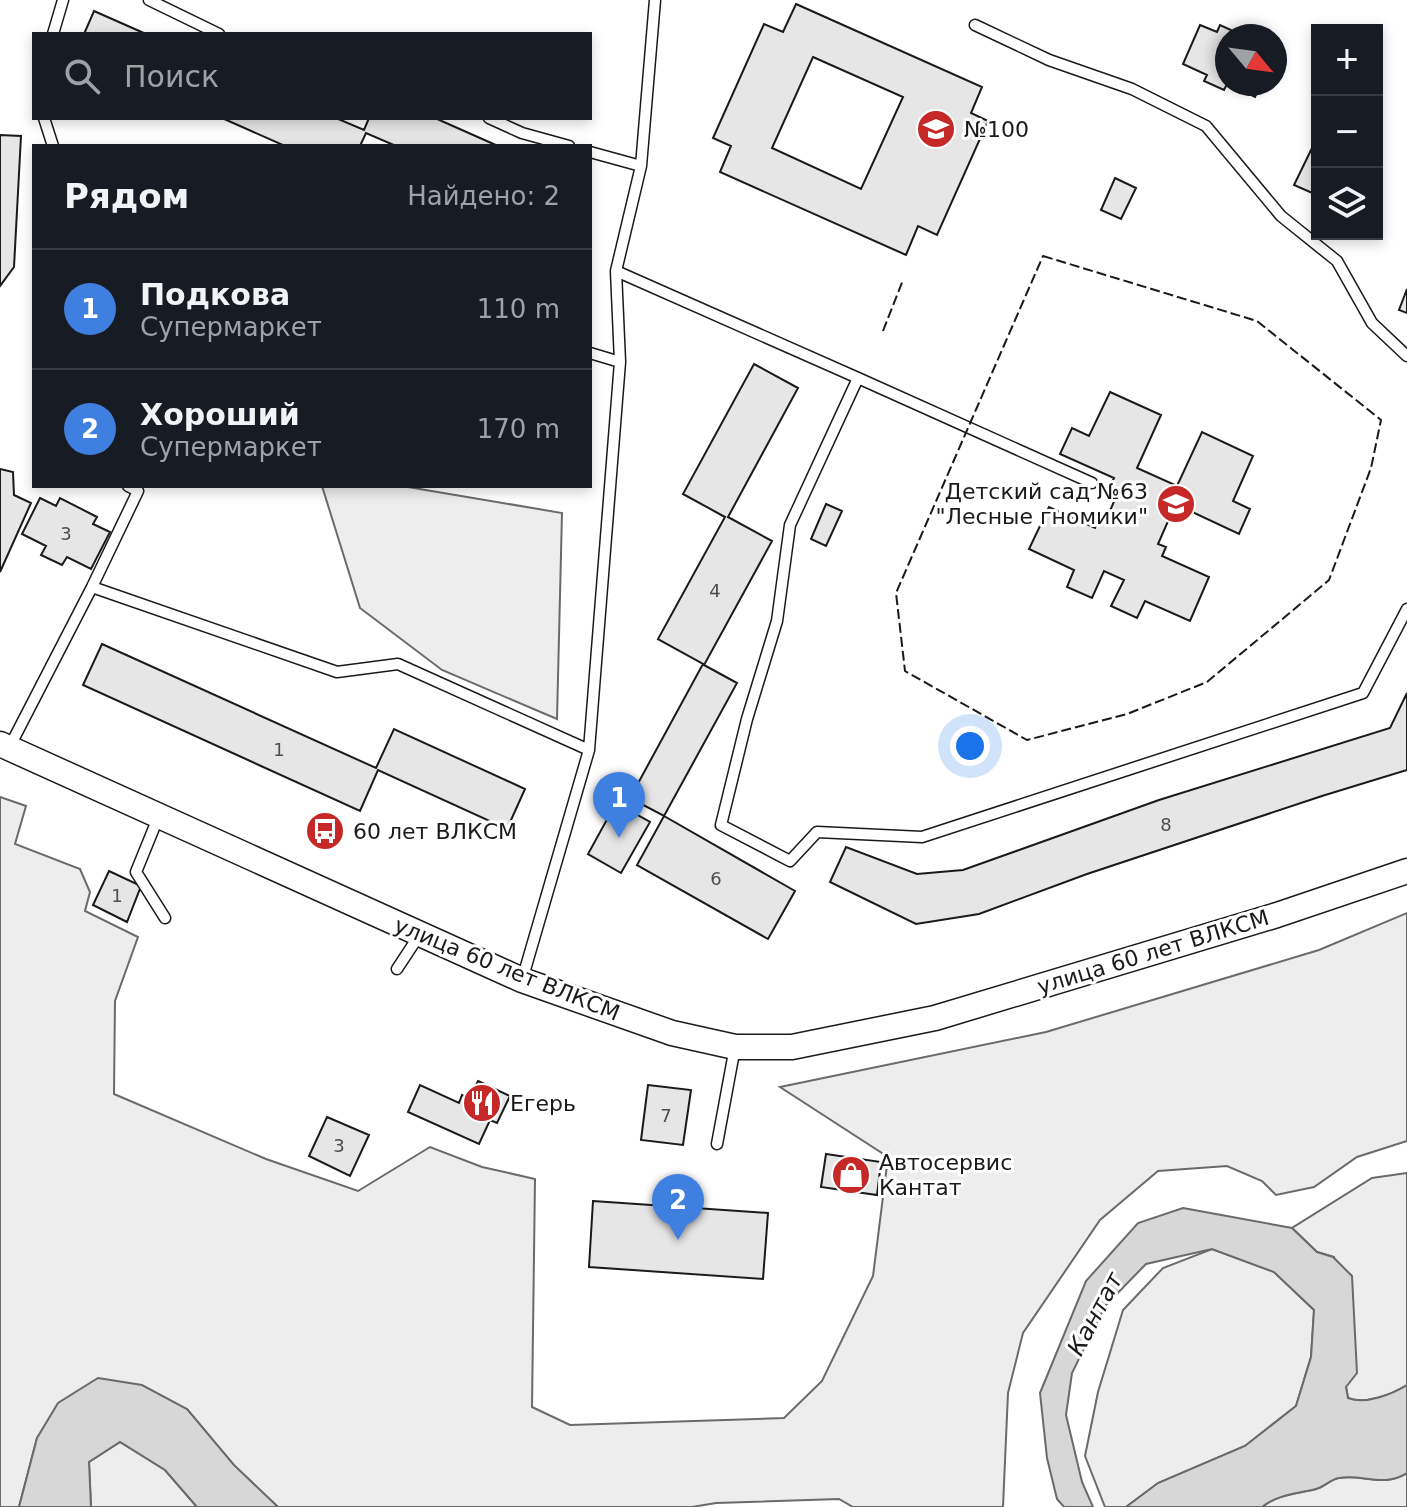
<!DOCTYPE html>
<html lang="ru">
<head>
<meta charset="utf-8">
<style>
	body { margin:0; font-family:"DejaVu Sans",sans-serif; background:#242831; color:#f1f3f6 }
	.controls { position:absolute; right:24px; top:24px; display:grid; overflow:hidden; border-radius:0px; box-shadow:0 4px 12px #0003 }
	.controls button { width:72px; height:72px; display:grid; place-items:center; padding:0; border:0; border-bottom:2px solid #363941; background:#171b24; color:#f1f3f6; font:40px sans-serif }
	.compass { position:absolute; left:1215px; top:24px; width:72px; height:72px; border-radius:50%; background:#171b24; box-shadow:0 4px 12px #0003; rotate:119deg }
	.you { position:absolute; left:970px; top:746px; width:28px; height:28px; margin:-20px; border:6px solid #fff; border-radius:50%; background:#1a73e8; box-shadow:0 0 0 12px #1a73e833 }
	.badge { display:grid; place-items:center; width:52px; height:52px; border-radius:50%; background:#b45309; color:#fff; font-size:26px; font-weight:700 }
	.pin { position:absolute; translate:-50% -66px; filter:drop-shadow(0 2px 4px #0008) }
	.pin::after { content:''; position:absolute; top:42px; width:28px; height:24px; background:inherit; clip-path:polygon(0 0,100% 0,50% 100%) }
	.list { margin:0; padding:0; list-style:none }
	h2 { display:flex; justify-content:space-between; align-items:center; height:104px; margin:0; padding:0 32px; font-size:34px }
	h2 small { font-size:26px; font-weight:400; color:#9ea1a6 }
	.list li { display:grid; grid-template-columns:52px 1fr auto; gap:24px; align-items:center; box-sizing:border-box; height:120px; padding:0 32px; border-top:2px solid #363941 }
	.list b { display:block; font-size:30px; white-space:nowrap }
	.list p { margin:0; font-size:26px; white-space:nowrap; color:#9ea1a6 }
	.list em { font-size:26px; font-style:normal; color:#9ea1a6 }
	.icon { flex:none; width:44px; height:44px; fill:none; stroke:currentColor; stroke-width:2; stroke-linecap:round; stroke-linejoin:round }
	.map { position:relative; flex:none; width:1407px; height:1507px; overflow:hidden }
	.search { position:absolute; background:#171b24; box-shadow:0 4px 12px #0003; left:32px; top:32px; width:560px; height:88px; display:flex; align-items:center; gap:20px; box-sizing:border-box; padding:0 28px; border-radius:0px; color:#9ea1a6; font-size:30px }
	.panel { position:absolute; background:#171b24; box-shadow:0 4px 12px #0003; left:32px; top:144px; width:560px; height:344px; border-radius:0px }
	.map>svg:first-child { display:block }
</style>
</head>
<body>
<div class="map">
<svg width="1407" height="1507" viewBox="0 0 1407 1507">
	<rect width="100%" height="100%" fill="#fff"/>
	<!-- green -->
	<path fill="#ededed" stroke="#6a6a6a" stroke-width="2" d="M 322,486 L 402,486 L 562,513 L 557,719 L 442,670 L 360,608 Z
		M 0,797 L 26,806 L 15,844 L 80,869 L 90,892 L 85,911 L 138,937 L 115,1001 L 114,1094 L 266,1159 L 358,1191 L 430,1147 L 482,1167 L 535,1179 L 532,1407 L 570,1425 L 784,1418 L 822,1381 L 873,1276 L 888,1157 L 780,1087 L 1046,1032 L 1319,950 L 1407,913 L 1407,1141 L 1357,1157 L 1314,1187 L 1276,1195 L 1262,1181 L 1227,1166 L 1158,1171 L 1100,1220 L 1023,1333 L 1008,1393 L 1003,1507 L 853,1507 L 839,1499 L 716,1503 L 692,1507 L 278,1507 L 234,1466 L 187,1409 L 37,1438 L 19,1507 L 0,1507 Z
		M 1407,1173 L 1407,1385 C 1392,1394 1366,1405 1348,1398 L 1346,1387 L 1334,1257 L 1317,1252 L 1292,1228 L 1372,1178 Z
		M 1212,1249 L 1274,1272 L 1314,1310 L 1311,1357 L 1296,1406 L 1245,1446 L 1158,1483 L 1126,1507 L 1105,1507 L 1085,1456 L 1098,1392 L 1123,1310 L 1163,1268 Z
		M 120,1442 L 165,1470 L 197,1507 L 91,1507 L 89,1462 Z
		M 1407,1473 L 1407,1507 L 1262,1507 C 1278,1494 1297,1494 1316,1489 C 1324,1487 1331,1479 1339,1478 C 1365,1474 1382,1488 1407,1473 Z"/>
	<!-- water -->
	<path fill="#d7d7d7" stroke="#6a6a6a" stroke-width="2" d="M 1183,1208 L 1292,1228 L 1317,1252 L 1333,1257 L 1352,1276 L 1357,1373 L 1346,1387 L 1348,1398 C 1366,1405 1392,1394 1407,1385 L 1407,1473 C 1382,1488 1365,1474 1339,1478 C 1331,1479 1324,1487 1316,1489 C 1297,1494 1278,1494 1262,1507 L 1126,1507 L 1158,1483 L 1245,1446 L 1296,1406 L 1311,1357 L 1314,1310 L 1274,1272 L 1212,1249 L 1146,1264 L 1105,1306 L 1072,1373 L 1066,1415 L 1082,1482 L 1093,1507 L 1064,1507 L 1057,1499 L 1047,1458 L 1040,1393 L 1086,1281 L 1138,1223 Z
		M 98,1378 L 142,1385 L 187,1409 L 234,1465 L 278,1507 L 197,1507 L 165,1470 L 120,1442 L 89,1462 L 91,1507 L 19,1507 L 37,1438 L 58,1403 Z"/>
	<!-- building -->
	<path fill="#e6e6e6" stroke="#1a1a1a" stroke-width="2" fill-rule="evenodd" d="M 796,4 L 982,87 L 971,113 L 988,121 L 937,235 L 918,226 L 906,255 L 720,172 L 731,146 L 713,138 L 764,24 L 783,32 ZM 813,57 L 903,97 L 861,189 L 772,148 Z
		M 94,11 L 146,34 L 84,34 Z
		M 1200,25 L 1217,32 L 1220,25 L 1244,36 L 1227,36 L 1227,84 L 1224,90 L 1204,81 L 1207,75 L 1183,64 Z
		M 1228,84 L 1261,84 L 1255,97 Z
		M 222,118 L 336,118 L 364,130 L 369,118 L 435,118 L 498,146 L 396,146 L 366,133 L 360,146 L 285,146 Z
		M 0,135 L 21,136 L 14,267 L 0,286 Z
		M 1312,148 L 1317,151 L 1317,202 L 1314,201 L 1317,195 L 1294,185 Z
		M 1115,178 L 1136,188 L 1121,219 L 1101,210 Z
		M 1407,289 L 1407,313 L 1399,310 Z
		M 754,364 L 798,388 L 728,517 L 772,541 L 704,665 L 737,683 L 664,816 L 630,798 L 703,664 L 658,639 L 725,517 L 683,494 Z
		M 1110,392 L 1161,415 L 1137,468 L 1177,486 L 1202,432 L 1253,456 L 1233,501 L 1250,509 L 1239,534 L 1186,509 L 1182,517 L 1172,512 L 1158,544 L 1166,547 L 1162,556 L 1209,577 L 1190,621 L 1145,601 L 1137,618 L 1111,606 L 1124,580 L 1104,571 L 1092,598 L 1067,587 L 1074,570 L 1029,549 L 1049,507 L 1095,528 L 1099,517 L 1106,520 L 1119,490 L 1110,486 L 1114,478 L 1060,454 L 1072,428 L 1089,436 Z
		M 0,469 L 13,472 L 14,495 L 31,503 L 0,572 Z
		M 40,498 L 56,506 L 60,498 L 97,517 L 93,524 L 110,532 L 91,569 L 67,557 L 62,565 L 41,555 L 46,546 L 22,534 Z
		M 826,504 L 842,511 L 826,546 L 811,539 Z
		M 102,644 L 376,768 L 394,729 L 525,789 L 507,829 L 378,770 L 360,811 L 83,685 Z
		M 1407,693 L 1407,770 L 1322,796 L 1087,874 L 979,914 L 916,924 L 830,882 L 846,847 L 917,874 L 963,870 L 1159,800 L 1390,728 Z
		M 616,803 L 650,822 L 621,873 L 588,854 Z
		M 664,816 L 795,891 L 768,939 L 637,865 Z
		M 109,871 L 141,886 L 127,922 L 93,905 Z
		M 478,1081 L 510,1096 L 497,1123 L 490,1120 L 479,1144 L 408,1112 L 420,1085 L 459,1103 L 462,1095 L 469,1099 Z
		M 648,1085 L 691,1090 L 683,1145 L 641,1140 Z
		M 327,1117 L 369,1135 L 350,1176 L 309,1156 Z
		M 826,1154 L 881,1162 L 877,1195 L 821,1187 Z
		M 593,1201 L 768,1213 L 763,1279 L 589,1267 Z"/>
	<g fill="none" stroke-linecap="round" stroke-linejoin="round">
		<!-- service casing -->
		<g stroke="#1a1a1a" stroke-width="13">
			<path id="service" d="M 149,0 L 219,34
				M 975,25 L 1049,60 L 1132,89 L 1206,126 L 1281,216 L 1337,261 L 1372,323 L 1407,356
				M 53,34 L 63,0
				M 44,118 L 53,146
				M 489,118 L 522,133 L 569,146
				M 641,166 L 655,0
				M 616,271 L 858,378 L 790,525 L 777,621 L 747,719 L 721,825 L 790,861 L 817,832 L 922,837 L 1363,693 L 1407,609
				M 590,353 L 620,362
				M 858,378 L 1092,483
				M 92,587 L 337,672 L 398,664 L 589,750
				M 9,748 L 92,587 L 138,491 L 128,486
				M 158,818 L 136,872 L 165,918
				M 397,969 L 420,934
				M 522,980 L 589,750 L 620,362 L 616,271 L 641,166 L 590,152
				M 717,1144 L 735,1047"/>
		</g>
		<!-- tertiary casing -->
		<g stroke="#1a1a1a" stroke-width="27">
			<path id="tertiary" d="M 0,744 L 522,980 L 672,1033 L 735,1047 L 792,1047 L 935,1018 L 1277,915 L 1407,871"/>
		</g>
		<!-- service -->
		<use href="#service" stroke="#fff" stroke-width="10"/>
		<!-- tertiary -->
		<use href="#tertiary" stroke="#fff" stroke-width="24"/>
		<!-- fence -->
		<path stroke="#1a1a1a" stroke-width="2" stroke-dasharray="10 4" stroke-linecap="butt" d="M 1043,256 L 1257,321 L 1381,420 L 1371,468 L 1329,580 L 1207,682 L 1127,714 L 1027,740 L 905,671 L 896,593 Z
			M 883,331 L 903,280"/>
	</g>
	<!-- icons -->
	<defs>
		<g id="school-disc" transform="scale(2)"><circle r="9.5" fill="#c62828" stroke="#fff"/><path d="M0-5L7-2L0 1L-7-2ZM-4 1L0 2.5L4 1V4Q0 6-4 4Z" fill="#fff"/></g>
		<g id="bus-disc" transform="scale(2)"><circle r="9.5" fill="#c62828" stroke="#fff"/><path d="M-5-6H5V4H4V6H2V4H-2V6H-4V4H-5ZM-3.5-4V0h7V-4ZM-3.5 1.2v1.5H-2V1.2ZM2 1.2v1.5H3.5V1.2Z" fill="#fff"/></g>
		<g id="restaurant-disc" transform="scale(2)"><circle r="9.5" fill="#c62828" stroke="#fff"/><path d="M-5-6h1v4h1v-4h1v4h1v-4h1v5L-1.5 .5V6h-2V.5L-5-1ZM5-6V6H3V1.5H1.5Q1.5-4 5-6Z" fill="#fff"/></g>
		<g id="shop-disc" transform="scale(2)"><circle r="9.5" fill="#c62828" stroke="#fff"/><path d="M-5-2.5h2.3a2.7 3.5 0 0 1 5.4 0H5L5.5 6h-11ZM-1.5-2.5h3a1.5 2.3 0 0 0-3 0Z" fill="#fff"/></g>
	</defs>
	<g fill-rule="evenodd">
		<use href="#school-disc" x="936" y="129"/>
		<use href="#school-disc" x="1176" y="504"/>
		<use href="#bus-disc" x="325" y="831"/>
		<use href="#restaurant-disc" x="482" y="1103"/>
		<use href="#shop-disc" x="851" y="1175"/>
	</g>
	<g text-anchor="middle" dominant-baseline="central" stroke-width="6" stroke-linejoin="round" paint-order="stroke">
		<!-- number labels -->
		<g font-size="18" fill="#4d4d4d">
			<text x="66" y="533">3</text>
			<text x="715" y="590">4</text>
			<text x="279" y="749">1</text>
			<text x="1166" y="824">8</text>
			<text x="716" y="878">6</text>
			<text x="117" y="895">1</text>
			<text x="666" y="1115">7</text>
			<text x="339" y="1145">3</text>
		</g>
		<!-- poi labels -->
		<g font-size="22" fill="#1a1a1a" stroke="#fff" text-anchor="start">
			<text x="964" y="129">№100</text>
			<text x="1148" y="491" text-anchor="end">Детский сад №63<tspan x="1148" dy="25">"Лесные гномики"</tspan></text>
			<text x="353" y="831">60 лет ВЛКСМ</text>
			<text x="510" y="1103">Егерь</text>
			<text x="879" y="1162">Автосервис<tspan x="879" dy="25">Кантат</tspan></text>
		</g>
		<!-- street labels -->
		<g font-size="22" fill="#1a1a1a" stroke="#fff">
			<text transform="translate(1153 952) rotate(-17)">улица 60 лет ВЛКСМ</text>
			<text transform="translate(507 969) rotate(22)">улица 60 лет ВЛКСМ</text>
		</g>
		<!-- water labels -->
		<g font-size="24" font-style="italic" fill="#1a1a1a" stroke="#fff">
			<text transform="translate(1095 1314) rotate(-62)">Кантат</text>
		</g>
	</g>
</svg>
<div class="controls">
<button>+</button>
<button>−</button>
<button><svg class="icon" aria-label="layers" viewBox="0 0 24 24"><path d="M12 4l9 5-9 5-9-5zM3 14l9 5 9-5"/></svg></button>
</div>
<svg class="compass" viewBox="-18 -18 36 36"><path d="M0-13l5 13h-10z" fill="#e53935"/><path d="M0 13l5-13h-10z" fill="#9ea1a6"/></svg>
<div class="you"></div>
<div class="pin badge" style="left:619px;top:838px;background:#3f7fe0">1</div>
<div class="pin badge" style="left:678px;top:1240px;background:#3f7fe0">2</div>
<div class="search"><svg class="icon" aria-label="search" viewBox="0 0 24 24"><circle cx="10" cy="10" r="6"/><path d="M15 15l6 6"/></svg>Поиск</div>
<section class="panel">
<h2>Рядом<small>Найдено: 2</small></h2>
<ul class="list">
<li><span class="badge" style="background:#3f7fe0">1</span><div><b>Подкова</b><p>Супермаркет</p></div><em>110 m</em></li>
<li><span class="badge" style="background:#3f7fe0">2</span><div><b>Хороший</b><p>Супермаркет</p></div><em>170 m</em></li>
</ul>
</section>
</div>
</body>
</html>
